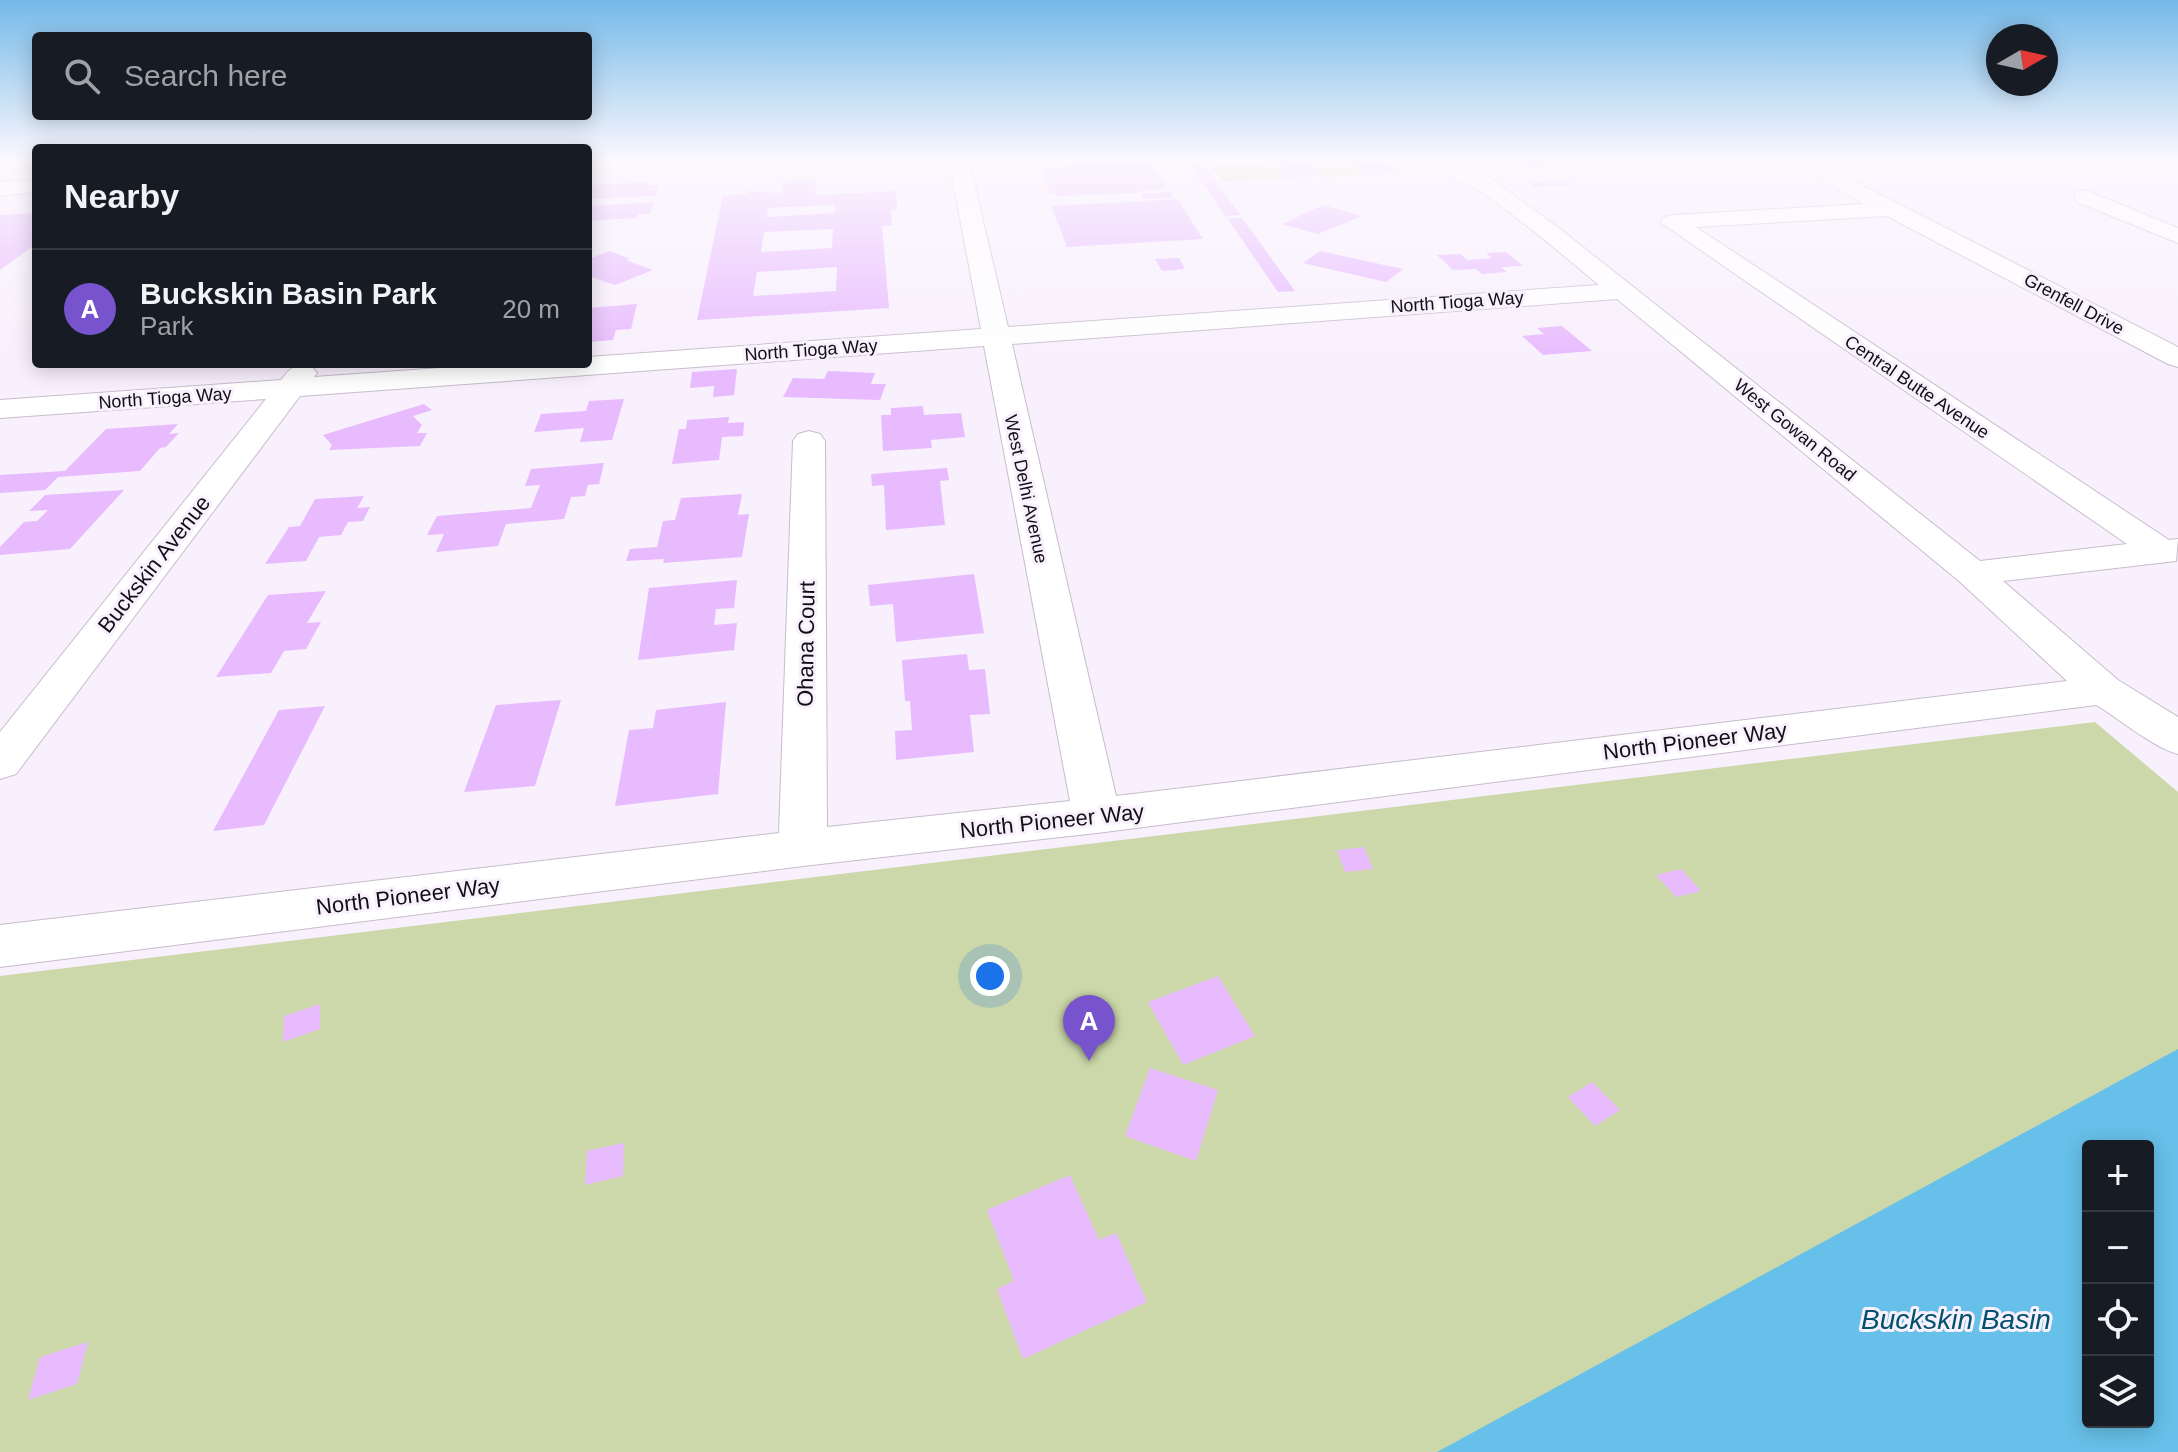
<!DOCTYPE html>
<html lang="en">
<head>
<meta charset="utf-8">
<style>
	body { margin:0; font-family:Arial,sans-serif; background:#20242c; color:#f1f3f6 }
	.controls { position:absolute; right:24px; bottom:24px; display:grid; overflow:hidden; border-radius:8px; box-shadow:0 4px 20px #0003 }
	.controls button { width:72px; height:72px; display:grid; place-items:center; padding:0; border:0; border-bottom:2px solid #363941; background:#171b24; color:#f1f3f6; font:40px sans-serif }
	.compass { position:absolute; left:1986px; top:24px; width:72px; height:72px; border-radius:50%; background:#171b24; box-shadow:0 4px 20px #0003; rotate:81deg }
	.you { position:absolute; left:990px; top:976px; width:28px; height:28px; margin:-20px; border:6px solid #fff; border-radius:50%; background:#1a73e8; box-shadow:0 0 0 12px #1a73e833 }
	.badge { display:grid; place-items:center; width:52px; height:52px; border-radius:50%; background:#7754ce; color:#fff; font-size:26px; font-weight:700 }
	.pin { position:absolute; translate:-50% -66px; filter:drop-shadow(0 2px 4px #0008) }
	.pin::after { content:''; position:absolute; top:42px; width:28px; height:24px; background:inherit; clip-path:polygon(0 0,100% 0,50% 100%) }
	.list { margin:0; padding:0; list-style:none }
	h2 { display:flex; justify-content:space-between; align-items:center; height:104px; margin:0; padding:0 32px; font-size:34px }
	h2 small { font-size:26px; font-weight:400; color:#9ea1a6 }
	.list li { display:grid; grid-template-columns:52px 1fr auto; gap:24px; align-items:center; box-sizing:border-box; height:120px; padding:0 32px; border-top:2px solid #363941 }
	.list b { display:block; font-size:30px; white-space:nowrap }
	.list p { margin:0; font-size:26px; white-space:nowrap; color:#9ea1a6 }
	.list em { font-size:26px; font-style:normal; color:#9ea1a6 }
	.icon { flex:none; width:44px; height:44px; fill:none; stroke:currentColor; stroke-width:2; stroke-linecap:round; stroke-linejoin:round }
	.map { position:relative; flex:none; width:2178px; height:1452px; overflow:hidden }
	.search { position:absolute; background:#171b24; box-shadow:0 4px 20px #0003; left:32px; top:32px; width:560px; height:88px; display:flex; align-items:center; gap:20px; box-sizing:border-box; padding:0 28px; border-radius:8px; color:#9ea1a6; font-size:30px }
	.panel { position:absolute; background:#171b24; box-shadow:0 4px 20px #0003; left:32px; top:144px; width:560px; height:224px; border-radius:8px }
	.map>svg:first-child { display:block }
</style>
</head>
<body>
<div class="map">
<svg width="2178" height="1452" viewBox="0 0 2178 1452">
	<rect width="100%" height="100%" fill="#f8f0fd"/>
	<!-- green -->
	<path fill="#ccd8a9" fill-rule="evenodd" d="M 1308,161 L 1352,161 L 1366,175 L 1323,177 Z
		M 1280,162 L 1286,170 L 1279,170 L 1285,178 L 1222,182 L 1210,166 Z
		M 2095,722 L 2178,792 L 2178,1452 L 0,1452 L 0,976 ZM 2088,1146 L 2148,1146 L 2148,1422 L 2088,1422 Z"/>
	<!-- water -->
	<path fill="#66c0e9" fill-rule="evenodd" d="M 2178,1049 L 2178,1452 L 1437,1452 ZM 2088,1146 L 2148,1146 L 2148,1422 L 2088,1422 Z"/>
	<!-- building -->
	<path fill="#e8bafe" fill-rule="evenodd" d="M 1074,161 L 1150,162 L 1166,188 L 1134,193 L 1056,196 L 1055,193 L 1050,194 L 1040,167 L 1060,166 L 1075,164 Z
		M 1202,161 L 1240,215 L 1225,216 L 1188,162 Z
		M 1279,161 L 1308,161 L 1322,176 L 1285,178 L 1278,170 L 1286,170 Z
		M 1352,161 L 1383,161 L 1400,171 L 1364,173 Z
		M 1507,161 L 1544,161 L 1552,167 L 1531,168 Z
		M 809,178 L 816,179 L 815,195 L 896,191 L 897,209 L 891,210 L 892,225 L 882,226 L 889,308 L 697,320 L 723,195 L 746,194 L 747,191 L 781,193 L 783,181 ZM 835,205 L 835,213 L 767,217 L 768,208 ZM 833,229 L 832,248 L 761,252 L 764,232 ZM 837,267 L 836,291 L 753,296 L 757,272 Z
		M 1566,180 L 1573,185 L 1535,187 L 1528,182 Z
		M 649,182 L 648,185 L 660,185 L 656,196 L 588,199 L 588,185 Z
		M 1171,192 L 1174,198 L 1144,199 L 1140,194 Z
		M 1178,199 L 1203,239 L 1067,247 L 1051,206 Z
		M 654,202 L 650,214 L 638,214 L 637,218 L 588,221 L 588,206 Z
		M 1323,205 L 1362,216 L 1318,234 L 1282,224 Z
		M 36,213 L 36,244 L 0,270 L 0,215 Z
		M 1227,218 L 1242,218 L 1295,291 L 1278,292 Z
		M 610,251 L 630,259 L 626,260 L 653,270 L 615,285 L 588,276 L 588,259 Z
		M 1320,251 L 1403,269 L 1386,282 L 1303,263 Z
		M 1506,252 L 1523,266 L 1501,267 L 1507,272 L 1482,274 L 1476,269 L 1453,270 L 1437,255 L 1461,254 L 1467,260 L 1492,258 L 1486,253 Z
		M 1179,258 L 1185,269 L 1162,271 L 1155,259 Z
		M 637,304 L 631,329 L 616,330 L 613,340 L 588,342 L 588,308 Z
		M 1562,326 L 1592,351 L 1543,355 L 1522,336 L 1544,334 L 1537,328 Z
		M 737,369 L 734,395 L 713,397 L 714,386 L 690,388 L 692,372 Z
		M 828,371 L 875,373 L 871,384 L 886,384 L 880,400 L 783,397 L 793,378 L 824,379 Z
		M 624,399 L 612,440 L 580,442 L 584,428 L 534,432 L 541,414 L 586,411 L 589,401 Z
		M 424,404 L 432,410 L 413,416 L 422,425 L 417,433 L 427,433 L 420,446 L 329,450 L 332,445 L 323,435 Z
		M 923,406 L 924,415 L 961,413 L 965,437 L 931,440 L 932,448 L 883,451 L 881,415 L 891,415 L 891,408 Z
		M 729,417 L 728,423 L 744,422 L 743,436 L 722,437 L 719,460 L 672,464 L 679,429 L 686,429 L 687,420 Z
		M 178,424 L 169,434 L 179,433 L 166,447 L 160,448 L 140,471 L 58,477 L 45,490 L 0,493 L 0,475 L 65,471 L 106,429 Z
		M 604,463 L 599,484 L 588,485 L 585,496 L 571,497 L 564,519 L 506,524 L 498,546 L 436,552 L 444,534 L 427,535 L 437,516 L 531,508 L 540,485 L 525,486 L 531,469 Z
		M 947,468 L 949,480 L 940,481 L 945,525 L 886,530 L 884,485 L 872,486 L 871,474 Z
		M 124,490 L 70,549 L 0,555 L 0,547 L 24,522 L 37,521 L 48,510 L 29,511 L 45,495 Z
		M 742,494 L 738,515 L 749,514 L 742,557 L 663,563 L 664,559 L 626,561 L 630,549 L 657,547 L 663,521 L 675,520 L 681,498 Z
		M 364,496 L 357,508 L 370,507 L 363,521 L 348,522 L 341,535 L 319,537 L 306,561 L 265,564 L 289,527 L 300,526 L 315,499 Z
		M 974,574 L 984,633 L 896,642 L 893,604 L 870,606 L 868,585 Z
		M 737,580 L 734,608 L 716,609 L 714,625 L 737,623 L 734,650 L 638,660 L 649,588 Z
		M 326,591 L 307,623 L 321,622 L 306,649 L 284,651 L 271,673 L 216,677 L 268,595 Z
		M 967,654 L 969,670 L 985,669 L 990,714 L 970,715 L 974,752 L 896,760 L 895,731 L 912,730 L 910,701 L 905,701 L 902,660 Z
		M 561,700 L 535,786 L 464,792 L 496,705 Z
		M 726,702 L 718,794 L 615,806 L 629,730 L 653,728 L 656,710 Z
		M 325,706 L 264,825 L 213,831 L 279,710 Z
		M 1364,847 L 1373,869 L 1345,872 L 1337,850 Z
		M 1681,869 L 1701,891 L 1676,897 L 1656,875 Z
		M 1218,976 L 1255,1036 L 1183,1065 L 1148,1002 Z
		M 320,1004 L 320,1029 L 283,1042 L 284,1016 Z
		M 1150,1068 L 1218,1090 L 1196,1161 L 1125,1136 Z
		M 1592,1082 L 1620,1110 L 1595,1126 L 1568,1097 Z
		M 624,1143 L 623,1176 L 585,1185 L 587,1151 Z
		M 1070,1175 L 1099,1240 L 1116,1233 L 1147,1302 L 1023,1359 L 997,1289 L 1014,1281 L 987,1210 Z
		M 88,1342 L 77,1384 L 28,1400 L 40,1357 Z"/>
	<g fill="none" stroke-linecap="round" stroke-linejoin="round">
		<!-- minor casing -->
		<g stroke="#c7bdcc" stroke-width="2">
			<path id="minor" d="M 949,161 L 969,161 L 1008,327 L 1599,285 C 1559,252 1519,217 1475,188 C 1459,178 1447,179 1434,161 L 1457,161 L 1472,172 L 1487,176 L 1560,229 L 1980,561 L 2127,544 L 1660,222 L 1664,217 L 1672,215 L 1864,204 L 1789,161 L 1815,161 L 2178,347 L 2178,367 L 2168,364 L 1887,216 L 1696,227 L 2169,540 L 2178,539 L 2176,561 L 2003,581 L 2118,680 L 2178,717 L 2178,754 C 2152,747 2120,719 2096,705 L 1097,833 L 803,866 L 0,967 L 0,925 L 779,833 L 793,441 L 798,434 L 809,431 L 820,434 L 825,441 L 827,827 L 1070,801 L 984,346 L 300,396 L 16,774 L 0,779 L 0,732 L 266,399 L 0,418 L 0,400 L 281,380 C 291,367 296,363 312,367 L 317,373 L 314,377 L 497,364 L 588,364 L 588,357 L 981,329 ZM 1617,299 L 1959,581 L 2067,681 L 1116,796 L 1012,344 Z
				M 2085,190 L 2178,228 L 2178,243 L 2077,202 L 2074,197 L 2077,192 Z"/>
		</g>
		<!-- major casing -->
		<g stroke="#c7bdcc" stroke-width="2">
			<path id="major" d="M 588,161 L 700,161 L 690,167 L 588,172 Z
				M 36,180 L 36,192 L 0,196 L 0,182 Z"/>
		</g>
		<!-- minor -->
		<use href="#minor" fill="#fff" fill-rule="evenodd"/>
		<!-- major -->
		<use href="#major" fill="#fff" fill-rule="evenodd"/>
	</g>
	<!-- sky -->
	<linearGradient id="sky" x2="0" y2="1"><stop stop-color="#74b9e8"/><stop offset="0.44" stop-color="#fcf8fe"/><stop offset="1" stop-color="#fcf8fe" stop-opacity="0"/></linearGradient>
	<rect width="2178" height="364" fill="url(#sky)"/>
	<g text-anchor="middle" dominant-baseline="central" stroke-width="6" stroke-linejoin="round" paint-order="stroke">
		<!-- far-street labels -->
		<g font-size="18" fill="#120f14" stroke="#f8f0fd">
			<text transform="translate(1457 302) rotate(-4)">North Tioga Way</text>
			<text transform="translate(2074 304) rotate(28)">Grenfell Drive</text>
			<text transform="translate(811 350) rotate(-4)">North Tioga Way</text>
			<text transform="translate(1917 387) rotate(34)">Central Butte Avenue</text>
			<text transform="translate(165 398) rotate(-4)">North Tioga Way</text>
			<text transform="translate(1795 430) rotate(39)">West Gowan Road</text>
			<text transform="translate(1026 489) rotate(78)">West Delhi Avenue</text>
		</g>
		<!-- street labels -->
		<g font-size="22" fill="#120f14" stroke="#f8f0fd">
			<text transform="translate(154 564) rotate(-52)">Buckskin Avenue</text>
			<text transform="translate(806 644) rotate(-89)">Ohana Court</text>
			<text transform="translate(1695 741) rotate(-7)">North Pioneer Way</text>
			<text transform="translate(1052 821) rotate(-6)">North Pioneer Way</text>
			<text transform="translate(408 896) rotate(-7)">North Pioneer Way</text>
		</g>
		<!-- near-water labels -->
		<g font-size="28" font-style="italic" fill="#02526d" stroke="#f8f0fd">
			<text x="1956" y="1319">Buckskin Basin</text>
		</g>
	</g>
</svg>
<div class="controls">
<button>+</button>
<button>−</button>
<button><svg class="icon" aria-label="locate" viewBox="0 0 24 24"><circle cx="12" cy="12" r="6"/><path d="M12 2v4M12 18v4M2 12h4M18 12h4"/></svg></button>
<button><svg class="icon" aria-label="layers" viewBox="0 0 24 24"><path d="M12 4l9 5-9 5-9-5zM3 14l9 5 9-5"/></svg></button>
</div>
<svg class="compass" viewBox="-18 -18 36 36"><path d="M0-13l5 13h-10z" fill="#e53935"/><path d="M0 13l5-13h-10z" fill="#9ea1a6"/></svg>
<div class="you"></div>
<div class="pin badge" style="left:1089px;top:1061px">A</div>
<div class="search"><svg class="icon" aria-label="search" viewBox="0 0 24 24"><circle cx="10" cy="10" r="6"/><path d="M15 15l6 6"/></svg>Search here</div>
<section class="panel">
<h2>Nearby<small></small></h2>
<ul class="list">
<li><span class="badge">A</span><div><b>Buckskin Basin Park</b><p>Park</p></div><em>20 m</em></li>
</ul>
</section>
</div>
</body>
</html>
